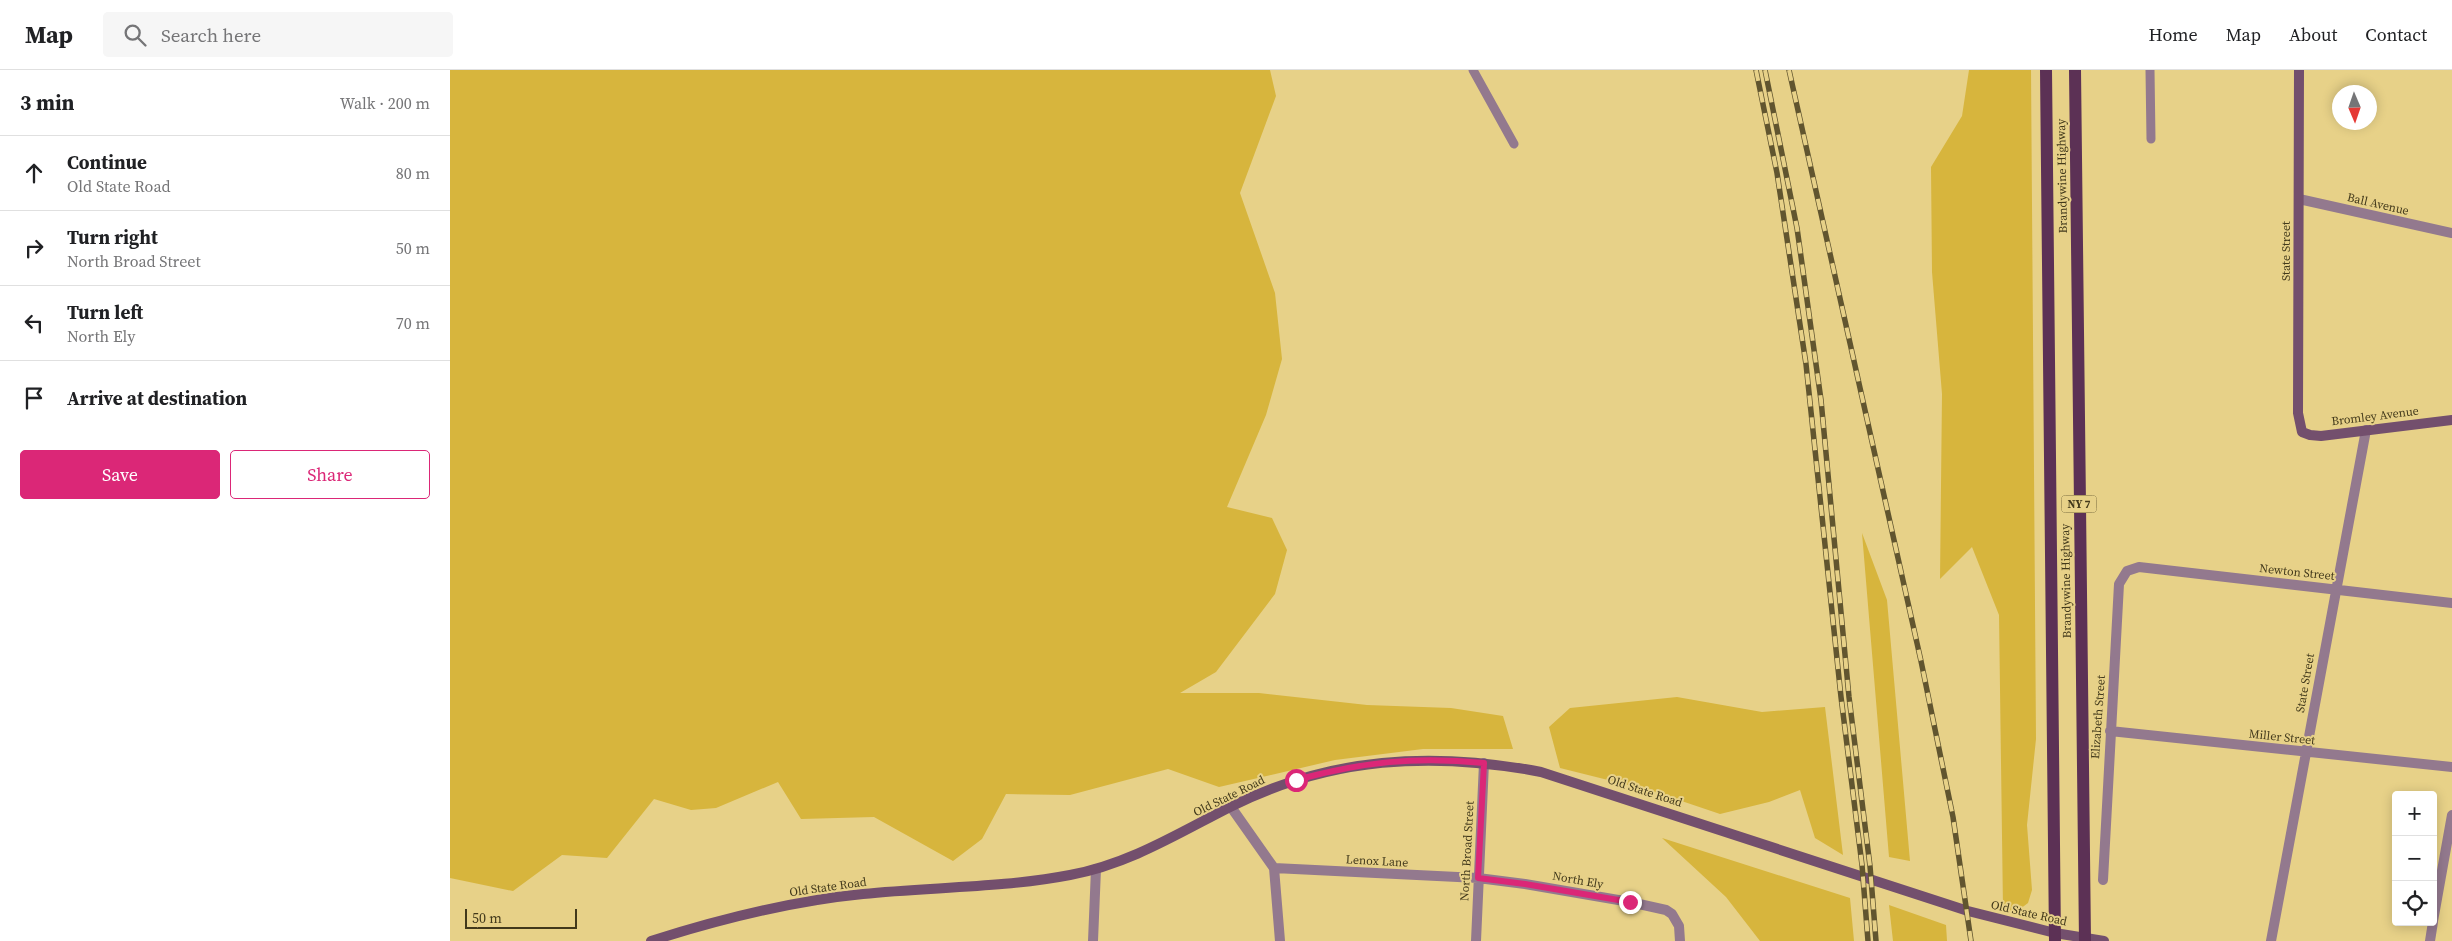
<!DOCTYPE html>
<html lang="en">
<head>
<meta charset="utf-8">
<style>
	body { margin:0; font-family:"Source Serif 4",serif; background:#f6f6f6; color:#202124 }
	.controls { position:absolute; right:15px; bottom:15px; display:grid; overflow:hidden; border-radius:5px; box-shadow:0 2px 12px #0003 }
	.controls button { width:45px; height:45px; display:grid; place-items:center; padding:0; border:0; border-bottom:1px solid #e0e0e0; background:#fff; color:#202124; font:25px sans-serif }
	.compass { position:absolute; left:1882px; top:15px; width:45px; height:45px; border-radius:50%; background:#fff; box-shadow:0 2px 12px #0003; rotate:178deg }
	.scale { position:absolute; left:15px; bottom:12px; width:112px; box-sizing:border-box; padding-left:5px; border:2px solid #42391b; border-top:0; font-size:14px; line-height:18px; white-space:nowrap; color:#42391b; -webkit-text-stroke:4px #e7d188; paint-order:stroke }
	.stop { position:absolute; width:15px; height:15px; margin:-11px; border:4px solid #db2777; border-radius:50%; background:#fff }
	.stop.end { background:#db2777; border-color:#fff; box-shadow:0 1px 5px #0008 }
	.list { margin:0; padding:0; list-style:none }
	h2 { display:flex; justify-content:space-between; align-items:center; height:65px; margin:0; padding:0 20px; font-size:21px }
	h2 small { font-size:16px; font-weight:400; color:#757577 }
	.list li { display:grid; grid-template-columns:32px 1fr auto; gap:15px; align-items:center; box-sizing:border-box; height:75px; padding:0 20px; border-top:1px solid #e0e0e0 }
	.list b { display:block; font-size:19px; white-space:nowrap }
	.list p { margin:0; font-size:16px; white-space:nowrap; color:#757577 }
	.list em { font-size:16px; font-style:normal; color:#757577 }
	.actions { display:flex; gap:10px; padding:15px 20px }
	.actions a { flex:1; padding:11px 0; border:1px solid #db2777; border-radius:5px; text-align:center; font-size:18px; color:#db2777 }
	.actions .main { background:#db2777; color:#fff }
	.icon { flex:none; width:28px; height:28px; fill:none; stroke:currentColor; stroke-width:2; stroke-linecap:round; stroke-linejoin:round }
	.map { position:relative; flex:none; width:2002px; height:871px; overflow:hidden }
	header { display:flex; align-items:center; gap:30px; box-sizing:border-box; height:70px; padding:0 25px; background:#fff; border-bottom:1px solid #e0e0e0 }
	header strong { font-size:24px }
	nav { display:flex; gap:28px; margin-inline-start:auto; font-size:18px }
	.search { width:350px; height:45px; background:#f6f6f6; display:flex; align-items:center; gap:12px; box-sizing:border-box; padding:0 18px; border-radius:5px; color:#757577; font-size:19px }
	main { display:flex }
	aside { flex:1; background:#fff }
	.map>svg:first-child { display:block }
</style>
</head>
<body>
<header>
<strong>Map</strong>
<div class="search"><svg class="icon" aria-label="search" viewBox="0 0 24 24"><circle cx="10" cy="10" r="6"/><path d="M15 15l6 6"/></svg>Search here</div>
<nav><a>Home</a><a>Map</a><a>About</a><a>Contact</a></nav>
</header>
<main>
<aside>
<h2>3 min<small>Walk · 200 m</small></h2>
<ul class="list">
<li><svg class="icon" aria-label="ahead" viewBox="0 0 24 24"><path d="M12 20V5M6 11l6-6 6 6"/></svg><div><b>Continue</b><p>Old State Road</p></div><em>80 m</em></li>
<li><svg class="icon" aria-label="right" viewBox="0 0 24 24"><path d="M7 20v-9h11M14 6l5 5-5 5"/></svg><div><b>Turn right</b><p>North Broad Street</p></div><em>50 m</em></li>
<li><svg class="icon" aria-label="left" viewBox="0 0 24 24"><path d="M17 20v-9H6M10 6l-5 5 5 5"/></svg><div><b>Turn left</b><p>North Ely</p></div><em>70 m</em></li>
<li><svg class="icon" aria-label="arrive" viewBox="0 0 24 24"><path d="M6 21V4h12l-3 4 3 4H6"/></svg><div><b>Arrive at destination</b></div></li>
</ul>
<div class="actions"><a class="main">Save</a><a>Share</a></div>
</aside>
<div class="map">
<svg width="2002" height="871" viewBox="0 0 2002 871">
	<rect width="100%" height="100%" fill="#e7d188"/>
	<!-- green -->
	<path fill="#d7b53d" d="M 0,0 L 820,0 L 826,26 L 790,123 L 825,223 L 832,289 L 816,345 L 777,437 L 822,448 L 837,480 L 825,524 L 766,602 L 730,623 L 809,623 L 917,635 L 1001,638 L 1053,646 L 1063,679 L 973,679 L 885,690 L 769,717 L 718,699 L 620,725 L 556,724 L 532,769 L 503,791 L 424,747 L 351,749 L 328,712 L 266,738 L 241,740 L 204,729 L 157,788 L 112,785 L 63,821 L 0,808 Z
		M 1519,0 L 1581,0 L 1586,669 L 1577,755 L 1582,820 L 1578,833 L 1566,842 L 1553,839 L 1549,545 L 1522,477 L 1490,509 L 1492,324 L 1482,202 L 1481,97 L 1512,46 Z
		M 1412,463 L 1437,530 L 1460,791 L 1439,787 Z
		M 1227,627 L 1312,642 L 1375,637 L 1393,785 L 1365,768 L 1350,720 L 1319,732 L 1270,744 L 1202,721 L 1110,698 L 1099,657 L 1120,638 Z
		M 1212,768 L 1400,828 L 1404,871 L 1310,871 L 1276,827 Z
		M 1439,835 L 1496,855 L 1497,871 L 1443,871 Z"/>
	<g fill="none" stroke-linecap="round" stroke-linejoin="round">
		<!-- lane -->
		<path stroke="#93798e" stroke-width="9" d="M 1023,0 L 1064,74
			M 1700,0 L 1701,69"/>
		<!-- street -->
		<path stroke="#93798e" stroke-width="10" d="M 1849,129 L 2002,163
			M 1660,661 L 2002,697
			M 781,737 L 824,798 L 830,871
			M 824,798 L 1028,808 L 1075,814 L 1180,832 L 1216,840 L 1222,844 L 1229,856 L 1230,871
			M 1653,810 L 1669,514 L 1677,501 L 1689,497 L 2002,533
			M 1983,851 L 2002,745
			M 643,871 L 646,799
			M 1026,871 L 1034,693
			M 1821,871 L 1916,360
			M 1980,871 L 1983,852"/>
		<!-- secondary -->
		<path stroke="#734f6d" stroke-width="10" d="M 1849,0 L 1848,343 L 1852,362 L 1860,365 L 1871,366 L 2002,350
			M 201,871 C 270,849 341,831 413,824 C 481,817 552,818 620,805 C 679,794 727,764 780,737 C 880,687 982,681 1091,702 L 1518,841 L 1605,863 L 1654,871"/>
		<!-- primary -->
		<path stroke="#5c3155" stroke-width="12" d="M 1596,0 L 1605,871
			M 1625,0 L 1635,871"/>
		<!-- rail casing -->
		<g stroke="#61552f" stroke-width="5.5">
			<path id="rail" d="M 1306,0 L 1327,103 L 1356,294 L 1391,627 L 1412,795 L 1418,871
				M 1315,0 L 1347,158 L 1371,330 L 1399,627 L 1420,796 L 1426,871
				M 1339,0 L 1471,591 L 1503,747 L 1521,871"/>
		</g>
		<!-- rail -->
		<use href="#rail" stroke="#e7d188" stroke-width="4" stroke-dasharray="11" stroke-linecap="butt"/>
	</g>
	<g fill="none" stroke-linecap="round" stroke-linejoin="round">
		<!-- route -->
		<path stroke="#db2777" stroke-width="6" d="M 846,710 C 913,692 965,686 1034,693 L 1028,808 L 1075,814 L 1180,832"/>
	</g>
	<g text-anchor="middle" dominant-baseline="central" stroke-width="4" stroke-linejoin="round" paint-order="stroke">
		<!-- shield labels -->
		<rect fill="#e7d188" stroke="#74673c" stroke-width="1" x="1611.5" y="425.5" width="35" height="17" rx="4"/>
		<g font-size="11" font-weight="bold" fill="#42391b">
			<text x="1629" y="434">NY 7</text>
		</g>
		<!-- street labels -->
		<g font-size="12" fill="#42391b" stroke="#e7d188">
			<text transform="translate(1612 106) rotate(-91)">Brandywine Highway</text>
			<text transform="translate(1928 134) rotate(13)">Ball Avenue</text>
			<text transform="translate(1836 181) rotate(-90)">State Street</text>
			<text transform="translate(1925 346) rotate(-7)">Bromley Avenue</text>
			<text transform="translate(1847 502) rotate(6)">Newton Street</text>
			<text transform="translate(1616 511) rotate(-91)">Brandywine Highway</text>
			<text transform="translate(1855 613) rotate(-80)">State Street</text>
			<text transform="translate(1648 647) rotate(-86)">Elizabeth Street</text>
			<text transform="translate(1832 667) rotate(6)">Miller Street</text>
			<text transform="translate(1195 721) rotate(18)">Old State Road</text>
			<text transform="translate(779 726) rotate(-26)">Old State Road</text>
			<text transform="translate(1017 781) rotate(-87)">North Broad Street</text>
			<text transform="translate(927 791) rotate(3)">Lenox Lane</text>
			<text transform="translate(1128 810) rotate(10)">North Ely</text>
			<text transform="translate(378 817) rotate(-8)">Old State Road</text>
			<text transform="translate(1579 843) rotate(13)">Old State Road</text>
		</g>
	</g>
</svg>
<div class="controls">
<button>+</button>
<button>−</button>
<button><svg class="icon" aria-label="locate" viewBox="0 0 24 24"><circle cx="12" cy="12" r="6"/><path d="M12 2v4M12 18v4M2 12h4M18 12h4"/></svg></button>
</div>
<svg class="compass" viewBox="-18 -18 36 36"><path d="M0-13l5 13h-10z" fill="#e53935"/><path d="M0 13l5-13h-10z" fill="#757577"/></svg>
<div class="scale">50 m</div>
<div class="stop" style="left:846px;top:710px"></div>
<div class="stop end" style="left:1180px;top:832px"></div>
</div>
</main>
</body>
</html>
